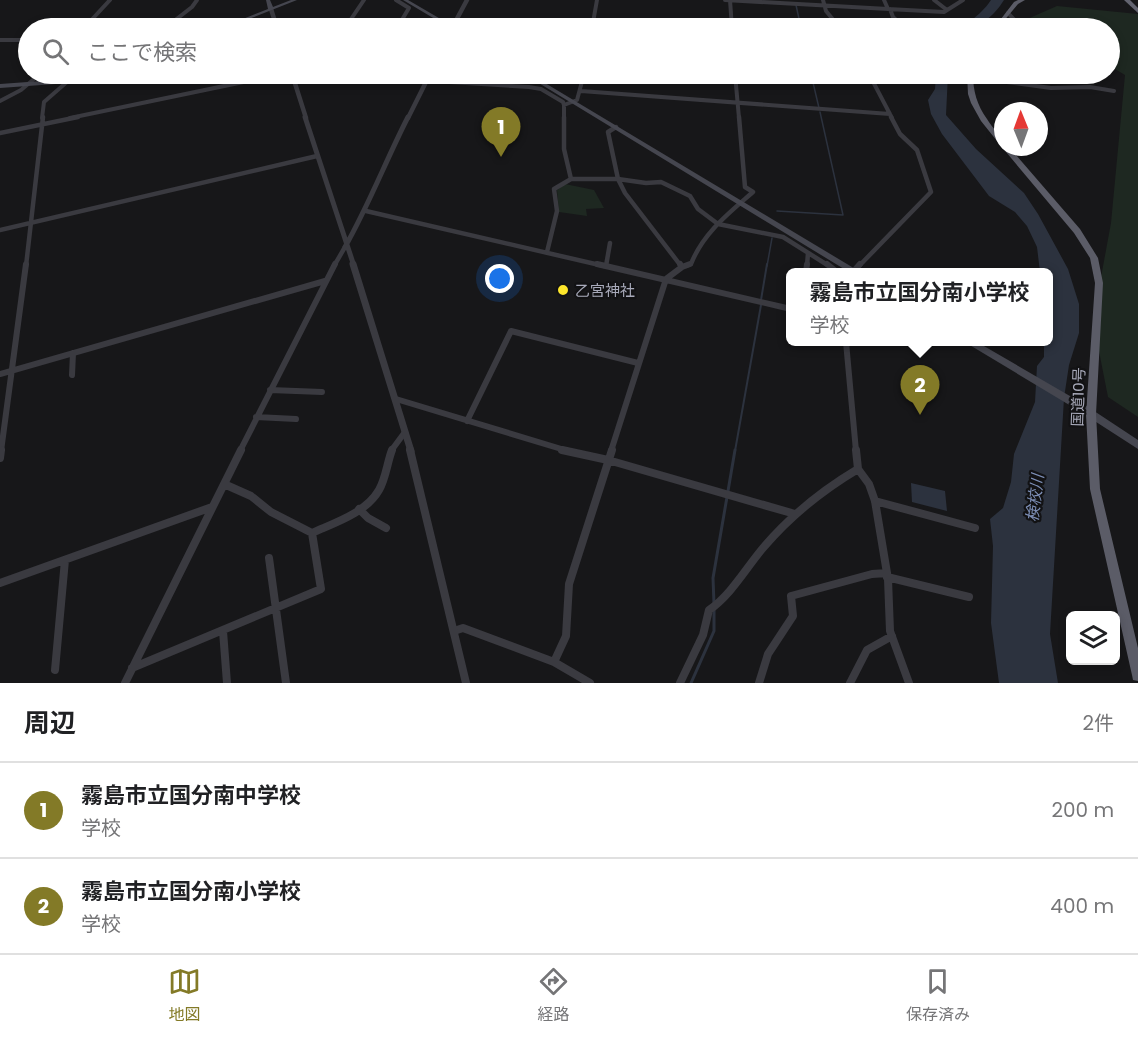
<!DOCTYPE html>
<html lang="ja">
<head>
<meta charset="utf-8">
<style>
	body { margin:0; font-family:Poppins,"Noto Sans JP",sans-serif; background:#f6f6f6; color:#202124 }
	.controls { position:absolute; right:18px; bottom:18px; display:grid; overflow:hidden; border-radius:9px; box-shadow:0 3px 9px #0003 }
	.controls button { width:54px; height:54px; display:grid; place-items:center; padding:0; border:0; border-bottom:2px solid #e0e0e0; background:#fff; color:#202124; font:30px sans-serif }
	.compass { position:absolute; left:994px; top:102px; width:54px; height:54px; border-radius:50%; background:#fff; box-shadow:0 3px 9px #0003; rotate:359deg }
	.you { position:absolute; left:500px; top:279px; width:21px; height:21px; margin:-15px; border:4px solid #fff; border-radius:50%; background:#1a73e8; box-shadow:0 0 0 9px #1a73e833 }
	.badge { display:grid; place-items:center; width:39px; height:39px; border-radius:50%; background:#837a27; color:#fff; font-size:20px; font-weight:700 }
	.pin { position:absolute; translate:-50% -50px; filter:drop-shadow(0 2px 3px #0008) }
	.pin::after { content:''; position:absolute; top:32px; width:21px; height:18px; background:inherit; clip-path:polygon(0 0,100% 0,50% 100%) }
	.popup { position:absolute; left:786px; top:268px; width:267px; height:78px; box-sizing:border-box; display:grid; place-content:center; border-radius:9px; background:#fff; filter:drop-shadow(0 2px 4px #0005); font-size:20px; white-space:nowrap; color:#757577 }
	.popup b { font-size:22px; color:#202124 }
	.popup::after { content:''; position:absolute; left:50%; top:100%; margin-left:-12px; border:12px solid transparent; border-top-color:#fff }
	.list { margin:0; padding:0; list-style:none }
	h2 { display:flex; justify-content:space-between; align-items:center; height:78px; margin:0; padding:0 24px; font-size:26px }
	h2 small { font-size:20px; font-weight:400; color:#757577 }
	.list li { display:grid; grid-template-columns:39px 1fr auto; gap:18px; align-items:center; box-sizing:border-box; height:96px; padding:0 24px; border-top:2px solid #e0e0e0 }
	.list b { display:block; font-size:22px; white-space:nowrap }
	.list p { margin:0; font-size:20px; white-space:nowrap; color:#757577 }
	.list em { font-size:20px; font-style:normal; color:#757577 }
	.icon { flex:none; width:33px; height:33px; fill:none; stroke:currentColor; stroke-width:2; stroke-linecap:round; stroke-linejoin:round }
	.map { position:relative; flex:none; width:1138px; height:683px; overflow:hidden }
	.search { position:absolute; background:#fff; box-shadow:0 3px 9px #0003; left:18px; right:18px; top:18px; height:66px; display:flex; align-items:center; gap:15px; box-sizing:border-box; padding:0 21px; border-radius:33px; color:#757577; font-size:22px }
	.sheet { height:270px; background:#fff }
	nav { display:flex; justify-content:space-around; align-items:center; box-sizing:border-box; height:84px; border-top:2px solid #e0e0e0; background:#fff; font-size:16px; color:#757577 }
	nav a { display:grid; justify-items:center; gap:3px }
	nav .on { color:#837a27 }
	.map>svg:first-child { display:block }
</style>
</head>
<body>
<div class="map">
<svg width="1138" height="683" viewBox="0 0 1138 683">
	<rect width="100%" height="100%" fill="#171719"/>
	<!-- green -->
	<path fill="#1e2821" d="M 1057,6 L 1138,14 L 1138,417 L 1108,397 L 1096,336 L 1099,288 L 1111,223 L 1125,75 L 1110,66 L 1110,28 L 1034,28 L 1025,20 Z
		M 565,184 L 594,190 L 604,208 L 586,209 L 587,216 L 559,212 L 557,190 Z"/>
	<!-- water -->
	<path fill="#2c323e" d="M 991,0 L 1004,0 C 992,19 978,29 956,28 C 968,25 984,11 991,0 Z
		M 936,74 L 948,74 L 946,115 L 976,149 L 1024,193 L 1038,214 L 1068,269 L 1079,304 L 1079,333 L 1069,365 L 1064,398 L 1050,634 L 1058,683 L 999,683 L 991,623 L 993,546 L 990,519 L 1003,508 L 1011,482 L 1014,454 L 1035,402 L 1037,366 L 1044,357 L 1044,342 L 1049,342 L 1049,272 L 1040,272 L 1037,247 L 1027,226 L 1015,212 L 989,196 L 942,134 L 931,114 L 928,100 L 935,89 Z
		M 911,483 L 945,491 L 947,511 L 912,502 Z"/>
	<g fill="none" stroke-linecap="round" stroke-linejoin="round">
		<!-- stream-far2 -->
		<path stroke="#2c323e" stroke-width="1.5" d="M 796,5 L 801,28
			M 811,74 L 819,108
			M 777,211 L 843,215 L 820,112
			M 767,266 L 772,238"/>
		<!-- stream-far1 -->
		<path stroke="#2c323e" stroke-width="2" d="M 761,300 L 767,264
			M 735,451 L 761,305"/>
		<!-- stream -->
		<path stroke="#2c323e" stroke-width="3" d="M 728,491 L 735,450
			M 714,604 L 713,578 L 727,497
			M 691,683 L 714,631 L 714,609"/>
		<!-- minor-far3 -->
		<path stroke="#3a3a40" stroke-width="4" d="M 396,0 L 409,8 L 397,28
			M 725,0 L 888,9 L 884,0
			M 730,0 L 732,28
			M 823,0 L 826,11 L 840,28
			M 934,0 L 947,10
			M 888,9 L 944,12 L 963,0
			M 890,9 L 893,17 L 905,28
			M 1008,13 L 1022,28
			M 84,28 L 110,0
			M 165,28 L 192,7 L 197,0
			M 345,28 L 364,0
			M 592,28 L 597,0
			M 0,40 L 28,40
			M 318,74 L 529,87 L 541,89 L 563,102 L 564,105
			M 735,74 L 739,118
			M 869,74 L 892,118
			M 969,77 L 1051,88 L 1090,87 L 1114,91
			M 581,91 L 890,114
			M 0,101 L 21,90 L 40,74
			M 564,105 L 564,118
			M 564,105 L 577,100 L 584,74
			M 42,118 L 44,102 L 68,81
			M 70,118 L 282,74"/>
		<!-- minor-far2 -->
		<path stroke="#3a3a40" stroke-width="4.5" d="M 564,117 L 564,149 L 571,179
			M 616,127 L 608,132 L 618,179 L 646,183 L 661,182 L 690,196 L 698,209 L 718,224 L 783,237 L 829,266
			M 0,133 L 78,117
			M 366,211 L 604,266
			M 0,230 L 317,156
			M 547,252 L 557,211 L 554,189 L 571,179 L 618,179 L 625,193 L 681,266
			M 26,266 L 43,117
			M 334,266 L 345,247
			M 606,266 L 610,243
			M 686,266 L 691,264 C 703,233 729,213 753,192 L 745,187 L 739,117
			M 807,266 L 808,253
			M 859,266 L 931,192 L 917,150 L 900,134 L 891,117"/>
		<!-- minor-far1 -->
		<path stroke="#3a3a40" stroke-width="6" d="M 597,264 L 791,309
			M 680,264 L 682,267
			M 827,264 L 837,272
			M 806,272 L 807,264
			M 853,272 L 860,264
			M 846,342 L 856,451
			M 0,374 L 325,281
			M 72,375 L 73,353
			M 270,390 L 322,392
			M 396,399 L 568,451
			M 256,417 L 296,419
			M 467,421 L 511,331 L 638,363
			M 1,451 L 26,264
			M 240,451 L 335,264
			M 391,451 L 405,432
			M 611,451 L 666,279 L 682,267 L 690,264"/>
		<!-- minor -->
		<path stroke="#3a3a40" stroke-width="8" d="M 562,450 L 608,460 L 795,514
			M 856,450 L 858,469 L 869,484 L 875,501 L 888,579 L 890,631 L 909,683
			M 0,458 L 1,450
			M 224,484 L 251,496 L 271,512 L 312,533 C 334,523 366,513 379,490 C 386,478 387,463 392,450
			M 875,501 L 975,528
			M 359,509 L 368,518 L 386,528
			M 269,558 L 286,683
			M 887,577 L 969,597
			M 0,583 L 212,507
			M 223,631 L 227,683
			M 454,631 L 463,628 L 554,662 L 566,636 L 569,584 L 612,450
			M 554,662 L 590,683
			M 132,668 L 321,589 L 312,533
			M 55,670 L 65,560
			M 125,683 L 241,450
			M 680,683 L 703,635 L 709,610 C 731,595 746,568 763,548 C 791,515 821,491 858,469
			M 759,683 L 768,654 L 793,616 L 791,596 L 872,574 L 887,573
			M 850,683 L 867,650 L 892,636"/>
		<!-- tertiary-far3 -->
		<path stroke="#3a3a40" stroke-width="4.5" d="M 271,9 L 277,28
			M 452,28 L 467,0
			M 292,74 L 306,118
			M 408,118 L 430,74"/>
		<!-- tertiary-far2 -->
		<path stroke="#3a3a40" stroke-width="5" d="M 305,117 L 354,266
			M 345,247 C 369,205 386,160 408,117"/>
		<!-- tertiary-far1 -->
		<path stroke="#3a3a40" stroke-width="7" d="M 353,264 L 411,451"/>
		<!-- tertiary -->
		<path stroke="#3a3a40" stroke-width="8" d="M 410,450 L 466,683"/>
		<!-- secondary -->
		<path fill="#45464f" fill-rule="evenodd" d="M 266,0 L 270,0 L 273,7 L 291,0 L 297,0 L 226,28 L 220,28 L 268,9 Z
			M 403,0 L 408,0 L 456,28 L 450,28 Z
			M 105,74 L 113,74 L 83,82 L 0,88 L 0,84 L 83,78 Z
			M 524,74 L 530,74 L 857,270 L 857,272 L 849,272 Z
			M 967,342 L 977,342 L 1082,403 L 1138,440 L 1138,449 L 1076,409 L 968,344 Z"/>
		<!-- trunk -->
		<path fill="#5b5c67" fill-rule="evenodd" d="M 1018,0 L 1025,0 L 1018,4 L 998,28 L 994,28 L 1014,2 Z
			M 967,74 L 973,74 C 973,91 977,105 987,119 C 992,128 1003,136 1003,147 L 1009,147 L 1080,229 L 1098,258 L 1103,283 L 1096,414 L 1100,489 L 1138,648 L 1138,681 L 1133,680 L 1132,675 L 1090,489 L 1086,414 L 1095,283 L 1090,258 L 1074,233 L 1001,146 L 981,121 L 971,103 L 968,94 Z"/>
		<!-- motorway -->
		<path fill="#636470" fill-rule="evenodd" d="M 1124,0 L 1130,0 L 1138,8 L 1138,13 Z"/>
	</g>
	<!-- markers -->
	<circle fill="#fde62b" stroke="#121214" stroke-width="2" cx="563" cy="290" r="6"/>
	<g text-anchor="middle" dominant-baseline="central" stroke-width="4.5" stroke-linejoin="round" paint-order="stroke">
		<!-- poi labels -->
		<g font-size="15" fill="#a8aaba" stroke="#121214" text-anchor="start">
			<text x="575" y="290">乙宮神社</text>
		</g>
		<!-- street labels -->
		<g font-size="15" fill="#a8aaba" stroke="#121214">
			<text transform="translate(1078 397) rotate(-88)">国道10号</text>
		</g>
		<!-- water labels -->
		<g font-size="16" font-style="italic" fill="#7d8fb7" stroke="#121214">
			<text transform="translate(1035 498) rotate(-83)">検校川</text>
		</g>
	</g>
</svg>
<div class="controls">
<button><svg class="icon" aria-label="layers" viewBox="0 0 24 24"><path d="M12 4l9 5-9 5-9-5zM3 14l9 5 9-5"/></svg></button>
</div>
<svg class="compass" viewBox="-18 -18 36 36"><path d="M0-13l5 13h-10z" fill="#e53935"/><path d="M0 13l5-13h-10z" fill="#757577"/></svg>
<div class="you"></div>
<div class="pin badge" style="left:501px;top:157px">1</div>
<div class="pin badge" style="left:920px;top:415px">2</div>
<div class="popup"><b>霧島市立国分南小学校</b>学校</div>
<div class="search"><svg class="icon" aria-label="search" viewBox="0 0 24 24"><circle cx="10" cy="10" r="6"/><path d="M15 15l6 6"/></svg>ここで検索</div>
</div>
<section class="sheet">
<h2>周辺<small>2件</small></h2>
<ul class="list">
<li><span class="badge">1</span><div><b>霧島市立国分南中学校</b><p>学校</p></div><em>200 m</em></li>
<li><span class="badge">2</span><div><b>霧島市立国分南小学校</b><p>学校</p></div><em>400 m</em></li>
</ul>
</section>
<nav>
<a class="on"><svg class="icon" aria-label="map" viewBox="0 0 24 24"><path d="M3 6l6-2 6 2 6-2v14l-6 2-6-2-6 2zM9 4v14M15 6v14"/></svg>地図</a>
<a><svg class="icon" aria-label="directions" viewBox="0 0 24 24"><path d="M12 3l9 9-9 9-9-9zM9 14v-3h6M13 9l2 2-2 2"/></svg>経路</a>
<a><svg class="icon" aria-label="saved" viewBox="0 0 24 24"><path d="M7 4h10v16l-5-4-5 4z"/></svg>保存済み</a>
</nav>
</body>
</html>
